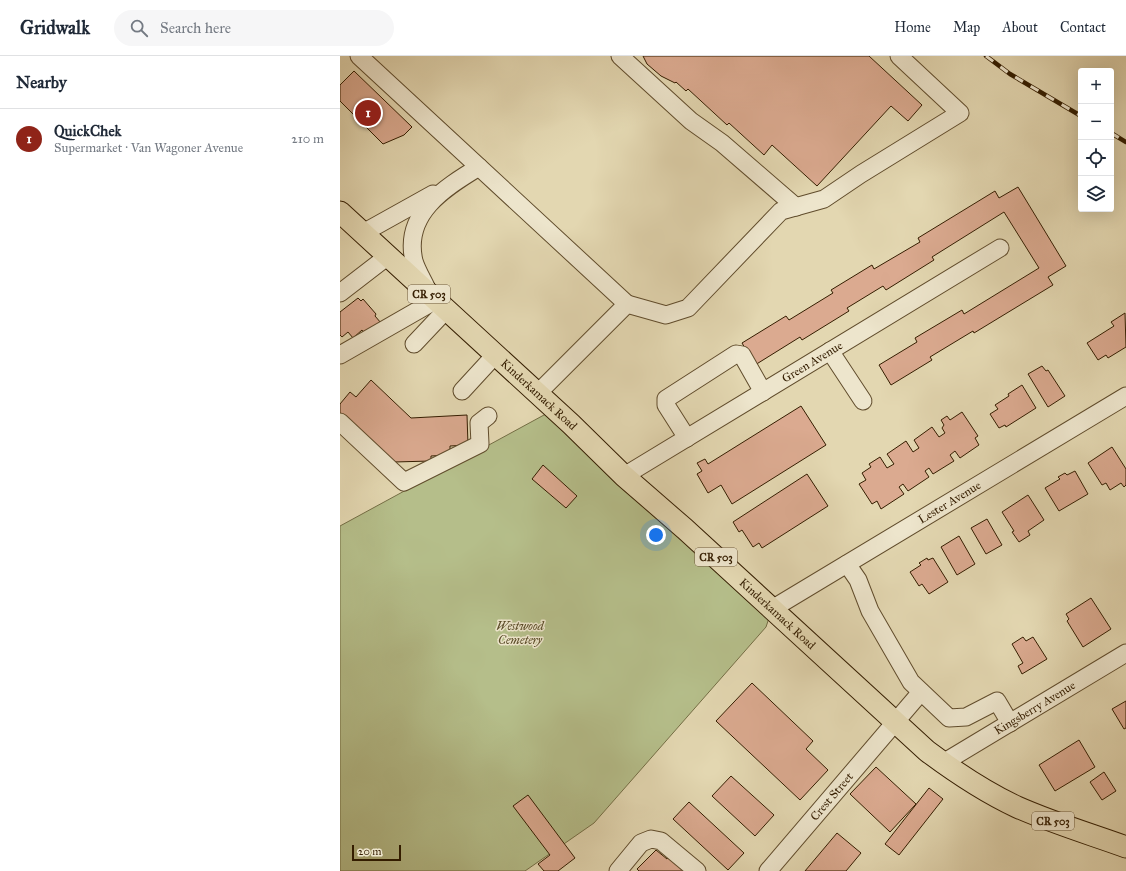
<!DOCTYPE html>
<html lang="en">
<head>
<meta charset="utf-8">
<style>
	body { margin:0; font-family:"IM FELL Great Primer",serif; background:#f6f6f7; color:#1f2937 }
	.controls { position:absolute; right:12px; top:12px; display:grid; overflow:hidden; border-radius:4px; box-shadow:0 4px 16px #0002 }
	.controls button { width:36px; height:36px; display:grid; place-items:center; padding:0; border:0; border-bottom:1px solid #e0e1e3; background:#fff; color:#1f2937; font:20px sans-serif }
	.scale { position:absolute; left:12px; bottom:10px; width:49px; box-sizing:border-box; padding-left:4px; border:2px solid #341d00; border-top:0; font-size:11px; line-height:14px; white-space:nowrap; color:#341d00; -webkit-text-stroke:3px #ede5cc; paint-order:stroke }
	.you { position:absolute; left:316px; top:479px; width:14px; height:14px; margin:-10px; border:3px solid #fff; border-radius:50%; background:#1a73e8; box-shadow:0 0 0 6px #1a73e833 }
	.badge { display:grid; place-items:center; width:26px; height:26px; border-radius:50%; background:#8f2418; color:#fff; font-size:13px; font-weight:700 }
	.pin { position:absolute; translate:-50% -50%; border:2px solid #fff; box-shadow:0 1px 4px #0006 }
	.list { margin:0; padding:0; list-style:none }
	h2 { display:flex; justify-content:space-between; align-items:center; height:52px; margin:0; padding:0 16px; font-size:17px }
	h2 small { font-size:13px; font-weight:400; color:#747a83 }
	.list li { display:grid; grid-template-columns:26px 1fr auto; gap:12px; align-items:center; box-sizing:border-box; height:60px; padding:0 16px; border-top:1px solid #e0e1e3 }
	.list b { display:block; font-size:15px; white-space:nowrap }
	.list p { margin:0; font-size:13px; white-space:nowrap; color:#747a83 }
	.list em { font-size:13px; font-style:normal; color:#747a83 }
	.icon { flex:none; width:22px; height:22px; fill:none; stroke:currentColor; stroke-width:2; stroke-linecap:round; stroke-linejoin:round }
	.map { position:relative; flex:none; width:786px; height:815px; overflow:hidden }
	header { display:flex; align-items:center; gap:24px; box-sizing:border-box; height:56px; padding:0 20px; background:#fff; border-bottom:1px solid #e0e1e3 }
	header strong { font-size:19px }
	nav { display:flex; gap:22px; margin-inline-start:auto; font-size:14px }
	.search { width:280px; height:36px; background:#f6f6f7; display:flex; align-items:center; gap:10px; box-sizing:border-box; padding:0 14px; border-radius:22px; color:#747a83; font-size:15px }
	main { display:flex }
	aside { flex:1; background:#fff }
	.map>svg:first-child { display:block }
</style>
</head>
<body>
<header>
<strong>Gridwalk</strong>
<div class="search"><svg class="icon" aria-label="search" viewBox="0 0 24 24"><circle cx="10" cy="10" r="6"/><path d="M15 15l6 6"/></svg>Search here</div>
<nav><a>Home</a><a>Map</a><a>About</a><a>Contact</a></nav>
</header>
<main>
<aside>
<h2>Nearby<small></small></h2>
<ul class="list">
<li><span class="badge">1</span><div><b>QuickChek</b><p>Supermarket · Van Wagoner Avenue</p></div><em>210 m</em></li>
</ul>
</aside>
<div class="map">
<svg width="786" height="815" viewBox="0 0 786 815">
	<rect width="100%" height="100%" fill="#e3d7b1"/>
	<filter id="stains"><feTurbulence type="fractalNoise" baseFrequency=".005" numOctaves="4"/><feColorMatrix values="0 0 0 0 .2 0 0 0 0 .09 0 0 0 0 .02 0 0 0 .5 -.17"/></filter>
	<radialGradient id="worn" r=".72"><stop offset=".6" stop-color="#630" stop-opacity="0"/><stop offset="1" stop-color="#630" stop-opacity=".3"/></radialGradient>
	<!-- green -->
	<path fill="#b5be8a" stroke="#746e45" d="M 215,353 L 432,553 L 426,571 L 254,767 L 185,815 L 0,815 L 0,470 Z"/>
	<!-- building -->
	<path fill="#dbaa90" stroke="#341d00" d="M 303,0 L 529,0 L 582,49 L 568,65 L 551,50 L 477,130 L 432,89 L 424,99 L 389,67 L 387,69 L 348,33 L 346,35 L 336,26 L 335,27 L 321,20 L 307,8 Z
		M 14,15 L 72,71 L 64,79 L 43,88 L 0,45 L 0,29 Z
		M 678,131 L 726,210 L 708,221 L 713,229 L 634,277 L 633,275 L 590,301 L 592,304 L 551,329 L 539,309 L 577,286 L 575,282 L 622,254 L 624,258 L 699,212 L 664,156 L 592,201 L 594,204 L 546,234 L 543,230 L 507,252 L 509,255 L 462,284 L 460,281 L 415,309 L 402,287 L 446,260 L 449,264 L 493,237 L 491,234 L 532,209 L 534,213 L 580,186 L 578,182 L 655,135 L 659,142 Z
		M 18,242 L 21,245 L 23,243 L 36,258 L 35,260 L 41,267 L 26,280 L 22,274 L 13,282 L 8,276 L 2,281 L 0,279 L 0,256 Z
		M 785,257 L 786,291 L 768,302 L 766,299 L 758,304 L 747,287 L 774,270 L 771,266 Z
		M 702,310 L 706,315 L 708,314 L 725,340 L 708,351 L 688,318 Z
		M 31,324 L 71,362 L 127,359 L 128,389 L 110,390 L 110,399 L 91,400 L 91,405 L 54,406 L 0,357 L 0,348 L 10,336 L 16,341 Z
		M 682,329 L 696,352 L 666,371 L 665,369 L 659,372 L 650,358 L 658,353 L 655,349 L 669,340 L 668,338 Z
		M 461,350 L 486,389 L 392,448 L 381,429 L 368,437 L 357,418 L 362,415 L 357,407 L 365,403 L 368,408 Z
		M 622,356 L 638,380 L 635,382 L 639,389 L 620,402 L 615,395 L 610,399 L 614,405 L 593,418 L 589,412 L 585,415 L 589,421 L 568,435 L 563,428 L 559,431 L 564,438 L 541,453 L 537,445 L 532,448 L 519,428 L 526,424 L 522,417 L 531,411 L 529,408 L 540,401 L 547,412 L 554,408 L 547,398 L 566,385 L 573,396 L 579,392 L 574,384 L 592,371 L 599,381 L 605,377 L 602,372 L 604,369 L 601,364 L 607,360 L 610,364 Z
		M 772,391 L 786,413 L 786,429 L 784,431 L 781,427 L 770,434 L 766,427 L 762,429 L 748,407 Z
		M 203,409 L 237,440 L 226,452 L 192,423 Z
		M 735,415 L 748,438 L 719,455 L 705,432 L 720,423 L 718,421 L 725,417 L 727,419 Z
		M 467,418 L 488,450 L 422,492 L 419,487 L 413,491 L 402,474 L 399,476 L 393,466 Z
		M 688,439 L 704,464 L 688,475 L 690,479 L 679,486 L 672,476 L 674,475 L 662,456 Z
		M 647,463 L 662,489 L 646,498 L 631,472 Z
		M 619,480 L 635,508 L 617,519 L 601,491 Z
		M 587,502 L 588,504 L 593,502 L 608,526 L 589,538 L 582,528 L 579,530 L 570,516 L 581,509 L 579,507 Z
		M 751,542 L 771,573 L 743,591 L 727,565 L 729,563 L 726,558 Z
		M 683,581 L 686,585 L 693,581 L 707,603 L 682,618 L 678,610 L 683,607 L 672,588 Z
		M 412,627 L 473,685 L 466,693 L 488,714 L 460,744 L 376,665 Z
		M 786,645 L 786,672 L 784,673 L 772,653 Z
		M 739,684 L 755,711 L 715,735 L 699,709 Z
		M 536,711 L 576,748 L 550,776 L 510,738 Z
		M 764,716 L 776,735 L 762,744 L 750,726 Z
		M 391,720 L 434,759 L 415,780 L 372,740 Z
		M 589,732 L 603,743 L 559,799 L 545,788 Z
		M 188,739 L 235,802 L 218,815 L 204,815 L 198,808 L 210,799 L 173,750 Z
		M 349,746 L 404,797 L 388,814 L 333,763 Z
		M 497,777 L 521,797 L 506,815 L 465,815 Z
		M 316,794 L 327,803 L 329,801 L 347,815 L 299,815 L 297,813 Z"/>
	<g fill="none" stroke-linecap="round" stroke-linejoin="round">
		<!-- minor casing -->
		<g stroke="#604c2c" stroke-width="19">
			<g id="minor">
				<path d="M 19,0 L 139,111"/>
				<path d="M 280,0 L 351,65 L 382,87 L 456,151"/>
				<path d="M 23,177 L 93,138"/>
				<path d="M 87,233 C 83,224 77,215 74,205 C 63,158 104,132 139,111 L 287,248"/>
				<path d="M 0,237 L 48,200"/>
				<path d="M 74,288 L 107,253"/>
				<path d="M 490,295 L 523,345"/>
				<path d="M 0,299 L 96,244"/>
				<path d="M 122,335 L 156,298"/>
				<path d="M 198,337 L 287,248 L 326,259 L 348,252 L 441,155 L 484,143 L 521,118 L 620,57 L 559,0"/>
				<path d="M 0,366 L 64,426 L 140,388 L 139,367 L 148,360"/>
				<path d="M 347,382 L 326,349 L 326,343 L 396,298 L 402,299 L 423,336"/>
				<path id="s1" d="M 284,420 L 660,192"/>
				<path d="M 507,508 L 518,524 L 530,555 L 571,626 L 609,662 L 626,661 L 657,645 L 670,667"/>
				<path id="s2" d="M 432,553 L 786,340"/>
				<path id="s3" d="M 603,707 L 786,597"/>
				<path d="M 278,815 L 301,787 L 311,783 L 321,785 L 357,815"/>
				<path id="s4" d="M 428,815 L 581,636"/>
			</g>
		</g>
		<!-- major casing -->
		<g stroke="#341d00" stroke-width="23">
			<g id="major">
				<path id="s5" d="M 0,156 L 231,368 L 284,420 L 345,473 L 587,695 C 615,716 645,736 677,751 C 713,767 750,778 786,791"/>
			</g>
		</g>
		<!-- minor -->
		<use href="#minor" stroke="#ede5cc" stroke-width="17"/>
		<!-- major -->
		<use href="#major" stroke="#e3d7b1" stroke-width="21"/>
		<!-- rail casing -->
		<g stroke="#341d00" stroke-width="4.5">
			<path id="rail" d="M 646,0 L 670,18 L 741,60
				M 771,77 L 786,86"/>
		</g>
		<!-- rail -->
		<use href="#rail" stroke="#ede5cc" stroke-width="3" stroke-dasharray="9" stroke-linecap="butt"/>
	</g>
	<g text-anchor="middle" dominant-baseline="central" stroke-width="3" stroke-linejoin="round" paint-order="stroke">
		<!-- shield labels -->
		<g fill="#ede5cc" stroke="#6c593d" stroke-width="1">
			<rect x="68" y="229" width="42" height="18" rx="3"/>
			<rect x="355" y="492" width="42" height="18" rx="3"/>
			<rect x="692" y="756" width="42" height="18" rx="3"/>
		</g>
		<g font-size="11" font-weight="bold" fill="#341d00">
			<text x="89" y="238">CR 503</text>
			<text x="376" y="501">CR 503</text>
			<text x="713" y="765">CR 503</text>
		</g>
		<!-- street labels -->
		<g font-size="12" fill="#341d00" stroke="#ede5cc">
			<text stroke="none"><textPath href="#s1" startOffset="220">Green Avenue</textPath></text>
			<text stroke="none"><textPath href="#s5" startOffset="270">Kinderkamack Road</textPath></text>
			<text stroke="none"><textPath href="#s2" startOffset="207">Lester Avenue</textPath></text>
			<text stroke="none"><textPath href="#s5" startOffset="594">Kinderkamack Road</textPath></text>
			<text stroke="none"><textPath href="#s3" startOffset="107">Kingsberry Avenue</textPath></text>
			<text stroke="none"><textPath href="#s4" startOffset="98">Crest Street</textPath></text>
		</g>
		<!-- park labels -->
		<g font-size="12" font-style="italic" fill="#5b4d29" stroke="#ede5cc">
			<text x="180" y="570">Westwood<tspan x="180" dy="14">Cemetery</tspan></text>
		</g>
	</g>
	<rect width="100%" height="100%" filter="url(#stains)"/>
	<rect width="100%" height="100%" fill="url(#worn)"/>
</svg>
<div class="controls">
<button>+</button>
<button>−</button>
<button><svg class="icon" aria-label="locate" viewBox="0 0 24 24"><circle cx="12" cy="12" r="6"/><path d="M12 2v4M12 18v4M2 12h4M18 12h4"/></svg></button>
<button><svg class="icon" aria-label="layers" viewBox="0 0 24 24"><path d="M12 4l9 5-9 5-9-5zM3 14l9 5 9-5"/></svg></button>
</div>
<div class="scale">20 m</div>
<div class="you"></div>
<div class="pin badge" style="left:28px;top:57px">1</div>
</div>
</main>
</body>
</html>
